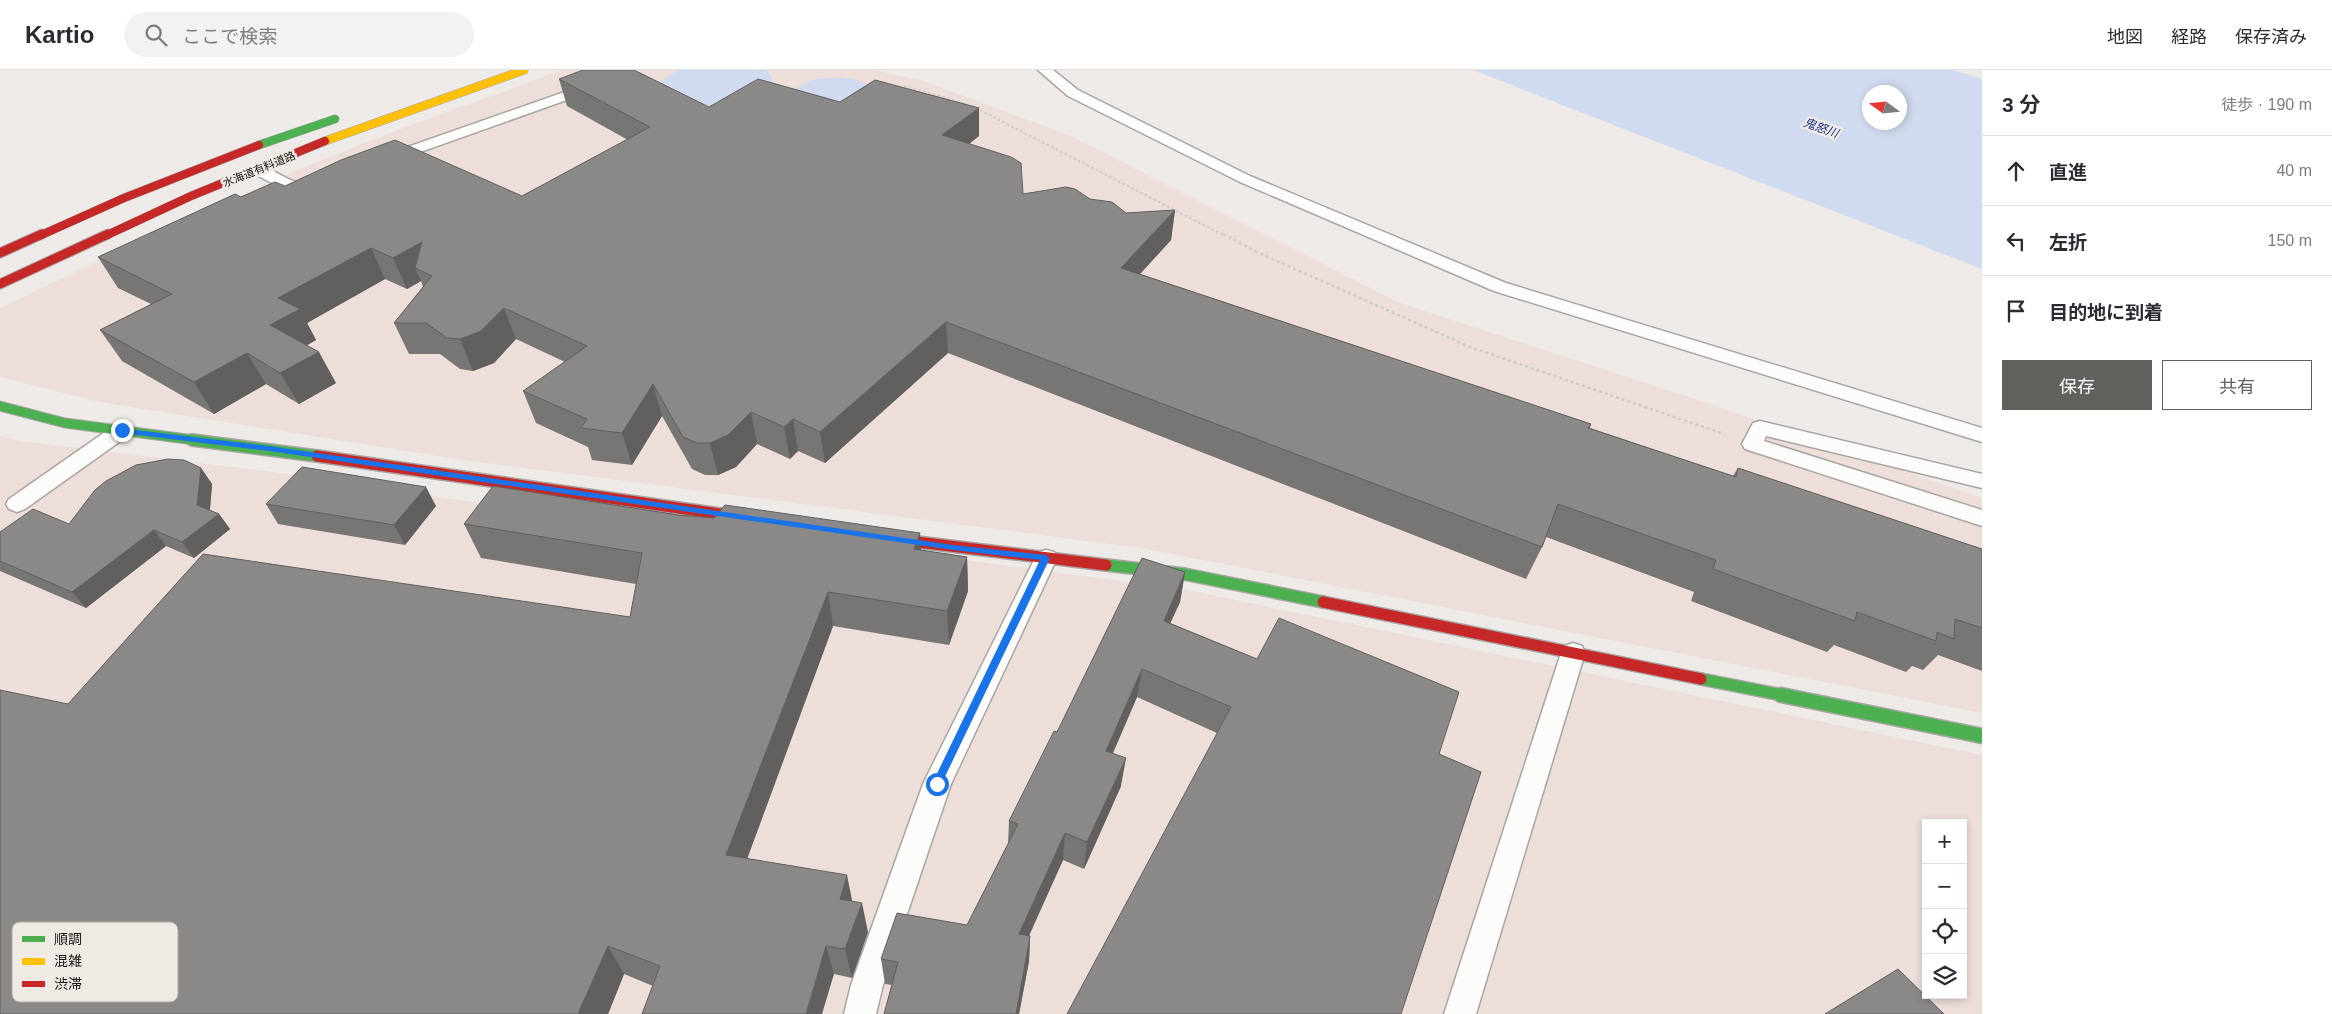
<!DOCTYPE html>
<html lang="ja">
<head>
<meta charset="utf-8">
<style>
	body { margin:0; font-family:Helvetica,"Noto Sans JP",sans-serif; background:#f2f2f3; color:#2b2b33 }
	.controls { position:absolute; right:15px; bottom:15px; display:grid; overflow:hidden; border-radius:0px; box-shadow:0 2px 8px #0003 }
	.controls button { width:45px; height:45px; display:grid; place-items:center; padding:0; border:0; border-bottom:1px solid #e1e1e2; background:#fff; color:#2b2b33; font:25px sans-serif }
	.compass { position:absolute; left:1862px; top:15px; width:45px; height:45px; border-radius:50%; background:#fff; box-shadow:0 2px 8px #0003; rotate:285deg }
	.stop { position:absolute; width:15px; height:15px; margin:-11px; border:4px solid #1a73e8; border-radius:50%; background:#fff }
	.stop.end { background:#1a73e8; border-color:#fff; box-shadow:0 1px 5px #0008 }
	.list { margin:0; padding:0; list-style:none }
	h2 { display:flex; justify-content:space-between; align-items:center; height:65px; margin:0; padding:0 20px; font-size:21px }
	h2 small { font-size:16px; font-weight:400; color:#7c7c81 }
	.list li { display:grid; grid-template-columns:32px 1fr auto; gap:15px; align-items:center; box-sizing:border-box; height:70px; padding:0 20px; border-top:1px solid #e1e1e2 }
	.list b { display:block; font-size:19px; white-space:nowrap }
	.list em { font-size:16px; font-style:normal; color:#7c7c81 }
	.actions { display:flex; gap:10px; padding:15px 20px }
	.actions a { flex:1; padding:11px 0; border:1px solid #62605d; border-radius:0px; text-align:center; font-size:18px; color:#62605d }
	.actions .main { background:#62605d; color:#fff }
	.icon { flex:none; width:28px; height:28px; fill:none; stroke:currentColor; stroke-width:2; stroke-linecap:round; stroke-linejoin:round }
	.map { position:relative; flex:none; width:1982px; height:944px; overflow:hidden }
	header { display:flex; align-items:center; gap:30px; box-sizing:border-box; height:70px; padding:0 25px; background:#fff; border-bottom:1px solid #e1e1e2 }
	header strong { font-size:24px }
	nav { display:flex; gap:28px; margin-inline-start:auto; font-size:18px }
	.search { width:350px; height:45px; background:#f2f2f3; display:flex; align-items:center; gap:12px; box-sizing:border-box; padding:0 18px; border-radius:28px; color:#7c7c81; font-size:19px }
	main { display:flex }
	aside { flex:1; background:#fff }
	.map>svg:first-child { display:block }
</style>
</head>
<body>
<header>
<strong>Kartio</strong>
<div class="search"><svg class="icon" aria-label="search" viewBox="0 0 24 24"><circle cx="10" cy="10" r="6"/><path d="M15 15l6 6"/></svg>ここで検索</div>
<nav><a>地図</a><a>経路</a><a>保存済み</a></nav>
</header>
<main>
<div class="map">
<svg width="1982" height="944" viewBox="0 0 1982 944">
	<rect width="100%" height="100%" fill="#edeae7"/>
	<!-- industrial -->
	<path fill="#eddeda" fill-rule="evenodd" d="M 563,0 L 875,0 L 923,11 L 1068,65 L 1400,233 L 1695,329 L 1982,428 L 1982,643 L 1142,478 L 463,390 L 99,332 L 0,307 L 0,238 L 178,153 L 309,95 L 403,58 Z
		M 0,366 L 22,371 L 312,407 L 504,437 L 514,428 L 1192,521 L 1982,685 L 1982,944 L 0,944 ZM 1926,753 L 1963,753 L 1963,925 L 1926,925 Z"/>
	<!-- water -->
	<path fill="#d1dbef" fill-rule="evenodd" d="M 678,0 L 765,0 L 772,6 L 772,14 L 767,22 L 701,40 L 658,19 L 661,11 Z
		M 1473,0 L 1953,0 L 1982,9 L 1982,199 ZM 1900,22 L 1900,52 L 1870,52 L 1870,22 Z
		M 826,8 C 844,7 860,8 874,19 L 858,43 L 790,21 L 811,10 Z"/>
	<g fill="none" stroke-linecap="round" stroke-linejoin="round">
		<!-- lane casing -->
		<g stroke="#a8a5a3" stroke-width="3">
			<path id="lane" d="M 1038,0 L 1053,0 L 1078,20 L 1250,106 L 1506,213 L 1982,358 L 1982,372 L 1494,221 L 1240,112 L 1068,26 Z
				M 573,19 L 578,20 L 580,23 L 578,26 L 392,92 L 387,93 L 380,89 L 382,86 Z
				M 258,94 C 273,98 288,113 304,113 C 312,113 316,108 324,110 L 327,113 C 323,118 312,123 305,123 C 293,123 257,108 250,99 Z
				M 1760,351 L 1982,404 L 1982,418 L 1766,366 L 1764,371 L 1982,440 L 1982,456 L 1745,379 L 1742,374 L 1753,353 Z
				M 122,353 L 129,355 L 132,360 L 129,365 L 25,439 L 17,442 L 9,439 L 6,434 L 9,429 L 115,355 Z
				M 1046,480 L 1054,482 L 1057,488 L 951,714 L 883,915 L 876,944 L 844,944 L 851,915 L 923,714 L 1035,488 L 1038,482 Z
				M 1573,573 L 1582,576 L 1585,583 L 1476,944 L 1444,944 L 1561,583 L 1564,576 Z"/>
		</g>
		<!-- fast-far3 casing -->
		<g stroke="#a8a5a3" stroke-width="9">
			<path id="fast-far3" d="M 259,75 L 335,49"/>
		</g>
		<!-- fast-far2 casing -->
		<g stroke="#a8a5a3" stroke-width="11">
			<path id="fast-far2" d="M 0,336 L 65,353 L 202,371"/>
		</g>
		<!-- fast-far1 casing -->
		<g stroke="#a8a5a3" stroke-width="14">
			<path id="fast-far1" d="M 192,370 L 317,386
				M 1106,495 L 1184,504 L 1323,532
				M 1701,609 L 1787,626"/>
		</g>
		<!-- fast casing -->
		<g stroke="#a8a5a3" stroke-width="17">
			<path id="fast" d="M 1781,625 L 1982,666"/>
		</g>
		<!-- slow casing -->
		<g stroke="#a8a5a3" stroke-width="9">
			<path id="slow" d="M 325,71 L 524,0"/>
		</g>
		<!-- jam-far2 casing -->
		<g stroke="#a8a5a3" stroke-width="9">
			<path id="jam-far2" d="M 39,166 L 124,128 L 259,75
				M 105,166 L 191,126 L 325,71"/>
		</g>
		<!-- jam-far1 casing -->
		<g stroke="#a8a5a3" stroke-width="11">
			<path id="jam-far1" d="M 0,183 L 42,164
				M 0,214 L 108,164"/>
		</g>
		<!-- jam casing -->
		<g stroke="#a8a5a3" stroke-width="14">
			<path id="jam" d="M 317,386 L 755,449
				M 884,468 L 1106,495
				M 1323,532 L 1701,609"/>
		</g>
		<!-- path-far1 -->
		<path stroke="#cccbc9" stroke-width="2" stroke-dasharray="2.5 2.5" stroke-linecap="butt" d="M 904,16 L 970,35 L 1225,166"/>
		<!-- path -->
		<path stroke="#cccbc9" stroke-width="2.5" stroke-dasharray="3 3" stroke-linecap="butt" d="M 1223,164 L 1257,182 L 1470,277 L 1721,363"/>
		<!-- lane -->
		<use href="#lane" fill="#fcfcfb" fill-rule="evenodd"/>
		<!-- fast-far3 -->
		<use href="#fast-far3" stroke="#4caf50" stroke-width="8"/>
		<!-- fast-far2 -->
		<use href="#fast-far2" stroke="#4caf50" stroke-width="9"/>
		<!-- fast-far1 -->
		<use href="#fast-far1" stroke="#4caf50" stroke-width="11"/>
		<!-- fast -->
		<use href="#fast" stroke="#4caf50" stroke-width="14"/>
		<!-- slow -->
		<use href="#slow" stroke="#ffc107" stroke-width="8"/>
		<!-- jam-far2 -->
		<use href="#jam-far2" stroke="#c62828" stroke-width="8"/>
		<!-- jam-far1 -->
		<use href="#jam-far1" stroke="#c62828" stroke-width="9"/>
		<!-- jam -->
		<use href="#jam" stroke="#c62828" stroke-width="11"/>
	</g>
	<!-- wall -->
	<path fill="#787675" d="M 559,9 L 709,37 L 840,32 L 979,38 L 979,66 L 969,74 L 1023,124 L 1090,129 L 1126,143 L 1175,140 L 1171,170 L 1140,204 L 1591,354 L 1590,358 L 1733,406 L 1738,398 L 1982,479 L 1982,601 L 1938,585 L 1923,600 L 1912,596 L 1906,602 L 1834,575 L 1827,582 L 1691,531 L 1694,522 L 1546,467 L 1542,477 L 1526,509 L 948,283 L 825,393 L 798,381 L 790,389 L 757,374 L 736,397 L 718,405 L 705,405 L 692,399 L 662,346 L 632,395 L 592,390 L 588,377 L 536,353 L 523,321 L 565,292 L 516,269 L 494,293 L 473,301 L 460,299 L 440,284 L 409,284 L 394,253 L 423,217 L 421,211 L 407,219 L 385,209 L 307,253 L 316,270 L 307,275 L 336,313 L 299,334 L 266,314 L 214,344 L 122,291 L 100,260 L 151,234 L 118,218 L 98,187 L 241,127 L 285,116 L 522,126 L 628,70 L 567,36 Z
		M 201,398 L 212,414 L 210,440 L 219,444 L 230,459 L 194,488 L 166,476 L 86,538 L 0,501 L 0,462 L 69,454 Z
		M 266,434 L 436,436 L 405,475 L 278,454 Z
		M 678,445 L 967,487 L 968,521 L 949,575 L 833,556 L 747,789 L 853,831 L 868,862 L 852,908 L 834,904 L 653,916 L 624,904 L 608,944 L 0,944 L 68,634 L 630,547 L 636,514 L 481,488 L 464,454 Z
		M 1185,502 L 1180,532 L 1170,553 L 1257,589 L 1217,663 L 1137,627 L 1113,683 L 1121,716 L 1084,799 L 1063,790 L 1029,866 L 1030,866 L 1029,891 L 1019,944 L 884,944 L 892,915 L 885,914 L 881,889 L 967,855 L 1008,774 L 1009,751 L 1057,662 Z"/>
	<!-- shaded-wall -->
	<path fill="#61605f" d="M 979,38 L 979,66 L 943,94 L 942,65 Z
		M 1175,140 L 1171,170 L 1118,228 L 1121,198 Z
		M 422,172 L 415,198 L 421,211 L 407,219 L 393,188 Z
		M 371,178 L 385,209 L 307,253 L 316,270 L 288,286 L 270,255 L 278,228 Z
		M 504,238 L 516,269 L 494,293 L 473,301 L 460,269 Z
		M 946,252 L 948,283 L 825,393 L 820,362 Z
		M 319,282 L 336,313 L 299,334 L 280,303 Z
		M 247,283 L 266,314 L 214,344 L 194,312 Z
		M 653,314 L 662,346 L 632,395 L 622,363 Z
		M 751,342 L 757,374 L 736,397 L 718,405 L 710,373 Z
		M 793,349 L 798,381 L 790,389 L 784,357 Z
		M 201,398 L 212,414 L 209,451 L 197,435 Z
		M 426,417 L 436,436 L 405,475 L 394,455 Z
		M 219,444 L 230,459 L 194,488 L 182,472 Z
		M 154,460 L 166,476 L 86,538 L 72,522 Z
		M 920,463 L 922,497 L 914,479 Z
		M 967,487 L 968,521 L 949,575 L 947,541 Z
		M 1185,502 L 1180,532 L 1158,580 L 1164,551 Z
		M 828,522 L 833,556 L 737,816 L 726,785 Z
		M 1142,599 L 1137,627 L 1102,708 L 1106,681 Z
		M 1126,688 L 1121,716 L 1084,799 L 1087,772 Z
		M 1065,763 L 1063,790 L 1018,889 L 1019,864 Z
		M 847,805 L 853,835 L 840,829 Z
		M 862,833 L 868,862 L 852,908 L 845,879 Z
		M 1030,866 L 1029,891 L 1019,944 L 1016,944 Z
		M 608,876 L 624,904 L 608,944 L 578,944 Z
		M 826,876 L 834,904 L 822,944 L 806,944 Z"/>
	<!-- building -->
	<path fill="#8b8988" stroke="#61605f" d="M 583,0 L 634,0 L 709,37 L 758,9 L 840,32 L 875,10 L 979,38 L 942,65 L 1011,87 L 1021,93 L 1023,124 L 1066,117 L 1075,119 L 1090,129 L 1112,132 L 1126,143 L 1175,140 L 1121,198 L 1591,354 L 1588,358 L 1736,407 L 1738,398 L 1982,479 L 1982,558 L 1955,549 L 1954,569 L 1937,562 L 1936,571 L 1857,542 L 1855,551 L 1713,499 L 1716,490 L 1558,434 L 1542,477 L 946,252 L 820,362 L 793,349 L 784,357 L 751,342 L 728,365 L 710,373 L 697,373 L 683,367 L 653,314 L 622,363 L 581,358 L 587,349 L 523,321 L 587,276 L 504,238 L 481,261 L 460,269 L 447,268 L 426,253 L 394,253 L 432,206 L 415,198 L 422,172 L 393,188 L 371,178 L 278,228 L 300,239 L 270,255 L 319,282 L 280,303 L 247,283 L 194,312 L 100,260 L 172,224 L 98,187 L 235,124 L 241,127 L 275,112 L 285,116 L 341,90 L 395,70 L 522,126 L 650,57 L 559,9 Z
		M 168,389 L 184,390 L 201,398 L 197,435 L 219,444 L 182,472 L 154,460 L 72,522 L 0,491 L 0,462 L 33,439 L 69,454 L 95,420 L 106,411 L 136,395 Z
		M 302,397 L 426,417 L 394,455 L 266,434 Z
		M 493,416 L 678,445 L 714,448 L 725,435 L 920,463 L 914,479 L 967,487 L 947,541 L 828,522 L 726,785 L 847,805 L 840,829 L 862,833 L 845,879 L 826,876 L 806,944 L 642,944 L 660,896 L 608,876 L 578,944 L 0,944 L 0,620 L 68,634 L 203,484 L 630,547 L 642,483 L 464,454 Z
		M 1142,488 L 1185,502 L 1164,551 L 1257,589 L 1279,548 L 1459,622 L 1439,684 L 1481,702 L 1401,944 L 1067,944 L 1231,637 L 1142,599 L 1106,681 L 1126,688 L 1087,772 L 1065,763 L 1019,864 L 1030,866 L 1016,944 L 884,944 L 898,892 L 881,889 L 897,843 L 967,855 L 1018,754 L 1009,751 L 1054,661 L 1057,662 Z
		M 1898,899 L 1944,944 L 1825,944 Z"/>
	<!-- route -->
	<path fill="#1a73e8" d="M 119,358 L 269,376 L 953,475 L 1046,485 L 1050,488 L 940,717 L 937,719 L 932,714 L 1040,490 L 953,480 L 269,381 L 122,363 L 118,360 Z"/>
	<g text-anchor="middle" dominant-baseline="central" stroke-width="5" stroke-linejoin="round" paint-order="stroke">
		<!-- far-street labels -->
		<g font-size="11" fill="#171513" stroke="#f0eae4">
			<text transform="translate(259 99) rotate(-22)">水海道有料道路</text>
		</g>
		<!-- far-water labels -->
		<g font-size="12" font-style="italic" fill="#153384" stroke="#f0eae4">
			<text transform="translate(1821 58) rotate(20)">鬼怒川</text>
		</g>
	</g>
	<!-- legend -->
	<rect x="12" y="852" width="166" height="80" rx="8" fill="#f0eae4" stroke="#afaaa5" stroke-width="1"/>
	<rect x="22" y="866" width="23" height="6" fill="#4caf50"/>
	<rect x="22" y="888" width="23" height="7" fill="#ffc107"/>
	<rect x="22" y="911" width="23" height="6" fill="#c62828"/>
	<g font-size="14" fill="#171513">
		<text x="54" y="874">順調</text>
		<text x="54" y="896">混雑</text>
		<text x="54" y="919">渋滞</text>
	</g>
</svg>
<div class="controls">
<button>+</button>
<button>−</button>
<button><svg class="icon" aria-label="locate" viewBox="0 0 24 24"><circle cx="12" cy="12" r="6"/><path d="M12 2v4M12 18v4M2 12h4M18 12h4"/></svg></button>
<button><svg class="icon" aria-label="layers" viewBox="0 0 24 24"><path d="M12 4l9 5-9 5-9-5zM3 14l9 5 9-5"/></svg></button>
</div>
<svg class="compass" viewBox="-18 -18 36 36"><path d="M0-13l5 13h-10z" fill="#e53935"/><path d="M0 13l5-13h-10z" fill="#7c7c81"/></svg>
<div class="stop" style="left:937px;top:714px"></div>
<div class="stop end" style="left:122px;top:360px"></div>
</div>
<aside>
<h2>3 分<small>徒歩 · 190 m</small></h2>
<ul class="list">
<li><svg class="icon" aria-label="ahead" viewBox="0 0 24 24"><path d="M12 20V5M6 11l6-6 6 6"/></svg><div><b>直進</b></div><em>40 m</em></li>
<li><svg class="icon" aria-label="left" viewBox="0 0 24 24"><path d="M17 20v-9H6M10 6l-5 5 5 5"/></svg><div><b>左折</b></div><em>150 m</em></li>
<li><svg class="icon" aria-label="arrive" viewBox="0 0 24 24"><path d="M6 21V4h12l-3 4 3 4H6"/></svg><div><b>目的地に到着</b></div></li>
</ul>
<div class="actions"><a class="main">保存</a><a>共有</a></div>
</aside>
</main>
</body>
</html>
